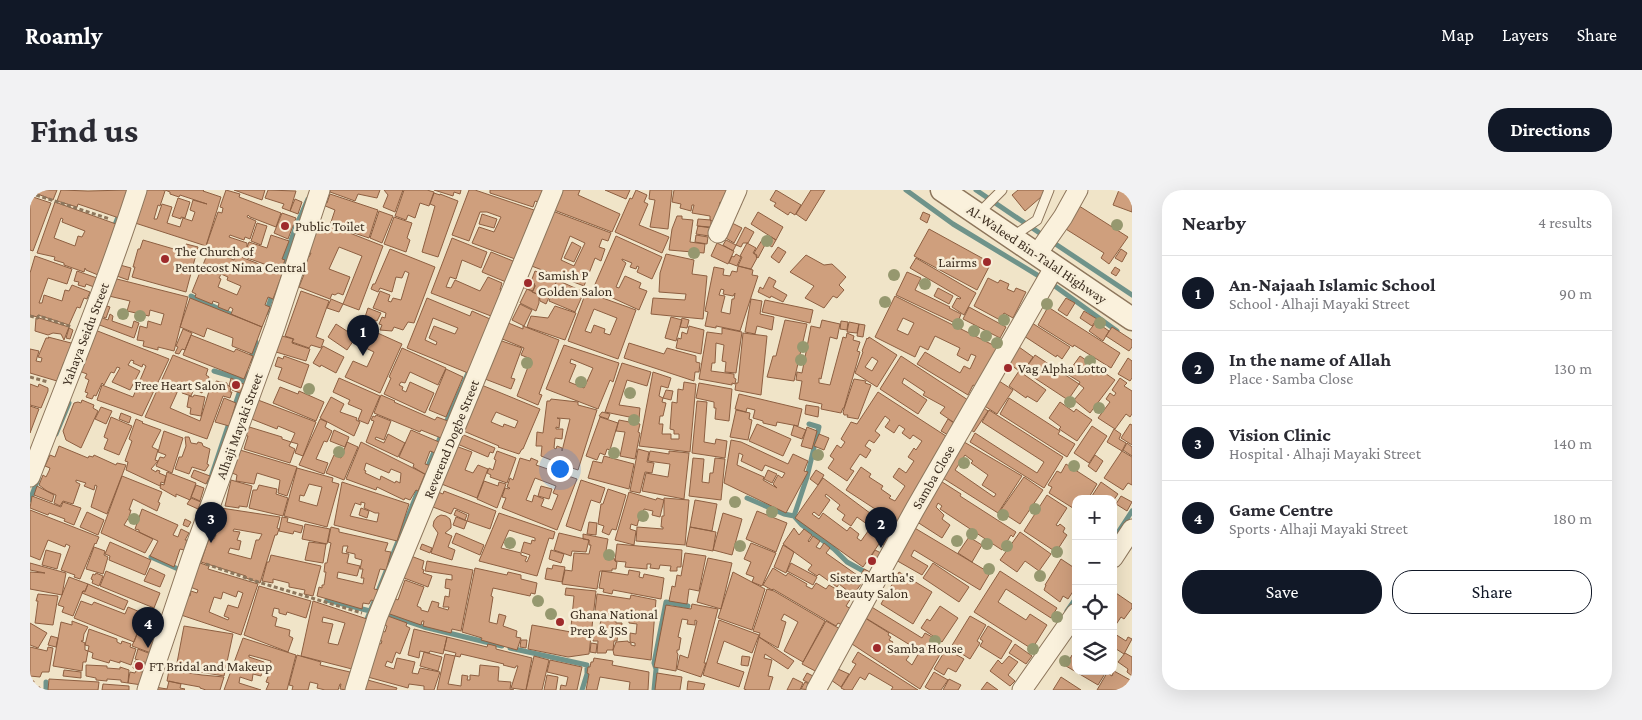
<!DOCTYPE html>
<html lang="en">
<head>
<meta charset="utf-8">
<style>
	body { margin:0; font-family:"Crimson Pro",serif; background:#f2f2f3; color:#2b2b33 }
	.controls { position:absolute; right:15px; bottom:15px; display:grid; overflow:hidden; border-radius:10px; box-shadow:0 5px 20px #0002 }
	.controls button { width:45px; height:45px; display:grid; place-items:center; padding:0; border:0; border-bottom:1px solid #e1e1e2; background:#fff; color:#2b2b33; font:25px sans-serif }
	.you { position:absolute; left:529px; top:278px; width:18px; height:18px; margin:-12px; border:4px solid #fff; border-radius:50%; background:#1a73e8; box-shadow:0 0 0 8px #1a73e833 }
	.badge { display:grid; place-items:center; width:32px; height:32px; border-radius:50%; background:#111827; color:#fff; font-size:16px; font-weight:700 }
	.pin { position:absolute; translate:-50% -41px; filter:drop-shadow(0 1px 2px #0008) }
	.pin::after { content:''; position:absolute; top:26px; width:18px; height:15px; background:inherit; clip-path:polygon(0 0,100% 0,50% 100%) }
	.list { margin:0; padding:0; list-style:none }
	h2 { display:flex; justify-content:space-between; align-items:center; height:65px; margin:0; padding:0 20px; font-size:21px }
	h2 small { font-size:16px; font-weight:400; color:#7c7c81 }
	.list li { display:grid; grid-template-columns:32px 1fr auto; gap:15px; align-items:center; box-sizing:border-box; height:75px; padding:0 20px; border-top:1px solid #e1e1e2 }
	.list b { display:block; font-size:19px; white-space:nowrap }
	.list p { margin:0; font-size:16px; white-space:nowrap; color:#7c7c81 }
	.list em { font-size:16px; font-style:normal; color:#7c7c81 }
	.actions { display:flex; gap:10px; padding:15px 20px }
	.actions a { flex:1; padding:11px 0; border:1px solid #111827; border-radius:20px; text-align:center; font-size:18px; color:#111827 }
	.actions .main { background:#111827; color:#fff }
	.icon { flex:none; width:28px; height:28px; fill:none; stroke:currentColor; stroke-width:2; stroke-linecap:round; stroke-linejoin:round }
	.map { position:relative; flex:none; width:1102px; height:500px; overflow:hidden; border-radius:20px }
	header { display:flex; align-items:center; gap:30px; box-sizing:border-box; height:70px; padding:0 25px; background:#111827; color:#fff }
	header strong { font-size:24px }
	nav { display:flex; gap:28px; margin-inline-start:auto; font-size:18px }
	.intro { display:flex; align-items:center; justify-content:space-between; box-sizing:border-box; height:120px; padding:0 30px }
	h1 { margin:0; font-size:35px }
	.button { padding:12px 22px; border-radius:20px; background:#111827; color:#fff; font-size:18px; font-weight:700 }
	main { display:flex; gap:30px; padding:0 30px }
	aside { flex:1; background:#fff; border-radius:20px; box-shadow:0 5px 20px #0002 }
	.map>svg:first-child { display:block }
</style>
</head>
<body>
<header>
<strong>Roamly</strong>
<nav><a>Map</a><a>Layers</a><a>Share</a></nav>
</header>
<div class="intro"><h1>Find us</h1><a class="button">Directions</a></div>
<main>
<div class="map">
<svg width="1102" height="500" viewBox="0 0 1102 500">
	<rect width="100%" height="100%" fill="#f0e4c8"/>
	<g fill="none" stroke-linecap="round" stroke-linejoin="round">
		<!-- stream -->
		<path stroke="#6f938a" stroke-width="5" d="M 876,0 L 923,34 L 1022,94 L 1087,141
			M 946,0 L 1014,46
			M 83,40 L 90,22
			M 1021,51 L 1102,105
			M 248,87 L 266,36 L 278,9
			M 161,106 L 220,133
			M 236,123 L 243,102
			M 220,170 L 226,152
			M 184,181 L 214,190
			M 204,218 L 216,183
			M 415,235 L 438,183
			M 26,244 L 39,213
			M 396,281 L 412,243
			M 179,293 L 200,230
			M 717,308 L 754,324 L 764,326 L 772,335 L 804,359 L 817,372 L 837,383
			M 0,310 L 8,289
			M 764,326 L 777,287 L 789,237 L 779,234
			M 1083,350 L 1102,321
			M 121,367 L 148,379
			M 297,410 L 340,421
			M 1037,421 L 1046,408
			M 355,424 L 394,437 L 472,456
			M 335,434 L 390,296
			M 480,458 L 557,475 L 557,484 L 552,500
			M 16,500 L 16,492
			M 624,500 L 626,479 L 624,473 L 636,412 L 658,416"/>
	</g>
	<!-- building -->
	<path fill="#cf9f7d" stroke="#8d5f41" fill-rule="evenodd" d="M 0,0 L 27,0 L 23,10 L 0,1 Z
		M 31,0 L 58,1 L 97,0 L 89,28 L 48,14 L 47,17 L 27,11 Z
		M 113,0 L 133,0 L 135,1 L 130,16 L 128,15 L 124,29 L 127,29 L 132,14 L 142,17 L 137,33 L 150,37 L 153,28 L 162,31 L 165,22 L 160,20 L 163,10 L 177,14 L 150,5 L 149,7 L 140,4 L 140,2 L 135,0 L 174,0 L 173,1 L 191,7 L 176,56 L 102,32 Z
		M 196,0 L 210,4 L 209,7 L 251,23 L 246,37 L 220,27 L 218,25 L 217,27 L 226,31 L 220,49 L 215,47 L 214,50 L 200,45 L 199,47 L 217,53 L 217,57 L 219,52 L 237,58 L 241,45 L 259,51 L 252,69 L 255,70 L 251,80 L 206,64 L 205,66 L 176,56 L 188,22 L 192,23 L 193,18 L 190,17 Z
		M 204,0 L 235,0 L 232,10 Z
		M 238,0 L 266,1 L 260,21 L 252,18 L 254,14 L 235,8 Z
		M 300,0 L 350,0 L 347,8 L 328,4 L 325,11 L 300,2 Z
		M 354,0 L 373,0 L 365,22 L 353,17 L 358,5 Z
		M 374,0 L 397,0 L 404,2 L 399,16 L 390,13 L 385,28 L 378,25 L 376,30 L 365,26 Z
		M 404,0 L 431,0 L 430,4 L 424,2 L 423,6 Z
		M 439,0 L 445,0 L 504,20 L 485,69 L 442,53 L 449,37 L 464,42 L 471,27 L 457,22 L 450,22 L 439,51 L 422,45 Z
		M 460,0 L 513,0 L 508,12 L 505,11 L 503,17 L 460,3 Z
		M 531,0 L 550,0 L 548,5 L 590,24 L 582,42 L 524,20 Z
		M 575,0 L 600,0 L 596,9 Z
		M 606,0 L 617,5 L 614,12 L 618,14 L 609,35 L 639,47 L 632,63 L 585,42 L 600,8 L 602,9 Z
		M 620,0 L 642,0 L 638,39 L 620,37 L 625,10 L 619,9 Z
		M 644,0 L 699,0 L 697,14 L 690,12 L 685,33 L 680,30 L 680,26 L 662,23 L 664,15 L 662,15 L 661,21 L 650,18 L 651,14 L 642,12 Z
		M 746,0 L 771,15 L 765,25 L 760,22 L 758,25 L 744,16 L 746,13 L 740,10 Z
		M 781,0 L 795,0 L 776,31 L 766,24 Z
		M 988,0 L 1019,0 L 995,21 L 982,5 Z
		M 1089,0 L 1102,0 L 1102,22 L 1083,15 Z
		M 404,3 L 410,5 L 410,4 L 428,11 L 408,67 L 392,62 L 405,16 L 400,14 Z
		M 300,4 L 348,20 L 339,48 L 300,35 L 305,20 L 293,15 L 294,12 L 297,13 Z
		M 0,6 L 21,13 L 3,61 L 0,60 Z
		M 148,8 L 160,12 L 155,28 L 151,27 L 151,29 L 142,26 Z
		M 265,9 L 272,12 L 268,24 L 260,21 Z
		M 25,12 L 86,34 L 68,85 L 56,80 L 55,78 L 54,82 L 34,75 L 34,73 L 24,70 L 25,67 L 7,63 ZM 31,28 L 33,29 L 32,32 L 55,41 L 52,47 L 48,46 L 45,56 L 24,48 Z
		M 1046,14 L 1098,47 L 1079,74 L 1071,68 L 1074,63 L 1031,36 Z
		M 520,20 L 581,43 L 578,51 L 572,49 L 569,57 L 575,59 L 571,71 L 565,68 L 554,96 L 499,75 ZM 540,46 L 555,53 L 544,76 L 531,70 Z
		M 349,21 L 363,26 L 352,53 L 340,48 Z
		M 728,22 L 753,37 L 746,50 L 721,34 Z
		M 893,22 L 900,25 L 897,33 L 890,29 Z
		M 252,23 L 266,28 L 258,49 L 244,43 Z
		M 452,24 L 467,29 L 464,38 L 449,34 Z
		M 647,26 L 652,26 L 652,29 L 663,30 L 660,52 L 675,54 L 674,63 L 639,60 L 642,39 Z
		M 364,27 L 382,33 L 377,48 L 380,50 L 376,62 L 354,54 Z
		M 668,29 L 681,30 L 681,37 L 667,36 Z
		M 289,31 L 353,56 L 329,120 L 313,114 L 332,66 L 309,57 L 299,79 L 320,87 L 313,105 L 308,103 L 305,105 L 302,104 L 300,109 L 269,97 L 275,82 L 271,81 L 276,66 L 279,67 L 281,63 L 277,62 Z
		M 227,33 L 237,36 L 231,55 L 221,51 Z
		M 702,33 L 712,38 L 704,53 L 694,47 Z
		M 668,36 L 681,38 L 679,46 L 666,44 Z
		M 715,37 L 724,42 L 718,53 L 713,53 L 711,57 L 706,55 Z
		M 899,39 L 961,73 L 947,100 L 884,66 Z
		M 666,45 L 678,47 L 677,54 L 665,52 Z
		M 586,46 L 632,67 L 622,89 L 607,82 L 609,77 L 607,76 L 606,79 L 600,77 L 602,73 L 592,69 L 592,70 L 596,73 L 586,97 L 589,98 L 595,86 L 611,93 L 609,98 L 617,101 L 609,120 L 563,99 Z
		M 741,47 L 746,50 L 742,57 L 737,54 Z
		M 422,48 L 457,62 L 451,78 L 432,70 L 426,89 L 420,87 L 416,97 L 421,98 L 425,90 L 450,101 L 458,87 L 472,93 L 470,100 L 471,101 L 461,126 L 401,103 Z
		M 113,50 L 154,62 L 156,54 L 168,57 L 156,102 L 102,87 L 105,77 L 103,77 L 108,59 L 110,59 Z
		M 696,50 L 706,55 L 703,61 L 693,55 Z
		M 732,50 L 736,53 L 728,68 L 724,63 Z
		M 542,52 L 551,57 L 544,72 L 534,68 Z
		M 687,53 L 704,61 L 698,74 L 681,66 Z
		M 717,53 L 726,58 L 723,63 L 727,65 L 726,67 L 727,68 L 721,79 L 708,76 L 712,67 L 710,66 Z
		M 748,57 L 756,62 L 749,73 L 741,67 Z
		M 360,59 L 405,77 L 384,133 L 378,132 L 373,140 L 364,137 L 362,141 L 350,140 L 352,135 L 349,134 L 352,127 L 355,128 L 356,123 L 343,118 L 350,101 L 360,105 L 358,111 L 361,112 L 363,108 L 371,110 L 379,83 L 375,81 L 372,88 L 366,87 L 362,102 L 350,98 L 348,102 L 341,99 L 343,94 L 345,94 Z
		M 1091,59 L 1097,63 L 1092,72 L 1085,68 Z
		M 179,60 L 204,70 L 206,65 L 229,74 L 228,76 L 235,79 L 236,75 L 253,82 L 243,109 L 238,107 L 235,115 L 240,117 L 232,137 L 201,124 L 203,119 L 200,117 L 198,121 L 188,117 L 189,113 L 183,111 L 182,114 L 165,107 L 166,104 L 162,102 ZM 191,84 L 198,87 L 197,90 L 211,96 L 207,105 L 188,97 L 191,89 L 189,88 Z
		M 461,62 L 483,71 L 476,92 L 452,82 Z
		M 636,64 L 664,70 L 662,84 L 677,86 L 673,129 L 621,124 L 623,108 L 655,110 L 656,104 L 629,102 L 630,83 Z
		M 706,64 L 711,67 L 707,76 L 699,73 L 702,66 L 704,67 Z
		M 776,65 L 794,75 L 802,74 L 816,87 L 809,95 L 814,100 L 807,108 L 803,106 L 794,118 L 775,108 L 784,96 L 760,82 Z
		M 5,66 L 42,79 L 37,94 L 18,88 L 9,113 L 12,113 L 14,105 L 32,111 L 35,100 L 39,101 L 42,95 L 60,102 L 57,109 L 54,108 L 50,118 L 47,117 L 39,135 L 8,125 L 7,127 L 0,125 L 0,83 Z
		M 886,68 L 946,103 L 934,125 L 922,117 L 927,108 L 930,109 L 931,108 L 880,78 Z
		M 90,75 L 101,78 L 98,90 L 84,85 Z
		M 708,76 L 723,80 L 722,85 L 728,86 L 710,141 L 686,136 L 686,138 L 675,136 L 678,122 L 675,121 L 684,77 L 694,79 L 693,85 L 700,86 L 702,81 L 707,82 ZM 691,99 L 694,100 L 693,104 L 703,106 L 705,103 L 704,109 L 702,109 L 700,124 L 691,122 L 695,106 L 689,105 Z
		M 1085,77 L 1090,80 L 1086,86 L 1081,83 Z
		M 47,81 L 67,88 L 64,97 L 56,94 L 55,97 L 48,95 L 49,92 L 44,91 Z
		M 505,81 L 527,90 L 516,114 L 510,111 L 509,105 L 502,102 L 505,96 L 502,89 Z
		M 877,82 L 891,88 L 885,100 L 920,117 L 919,118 L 931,124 L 927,134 L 866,105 Z
		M 496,87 L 502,89 L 505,96 L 503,101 L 492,97 Z
		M 739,87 L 746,91 L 743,97 L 757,105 L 753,112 L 741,106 L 740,108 L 728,102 L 730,97 L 733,99 Z
		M 83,88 L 158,107 L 144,161 L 128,157 L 128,160 L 113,156 L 114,151 L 107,150 L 110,136 L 117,138 L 118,131 L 131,135 L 134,124 L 120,120 L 119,126 L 97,121 L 100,111 L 79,106 Z
		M 958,88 L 968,93 L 970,90 L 979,94 L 977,99 L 984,102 L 986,98 L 996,102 L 983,128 L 974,123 L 970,130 L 944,116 Z
		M 527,90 L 554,102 L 545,122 L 519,111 Z
		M 908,98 L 923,106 L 919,114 L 904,106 Z
		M 497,99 L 509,105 L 509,113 L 506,121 L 490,113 Z
		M 271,101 L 299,111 L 286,147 L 294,150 L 291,158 L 281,155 L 279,158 L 262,152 L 264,149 L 255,146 Z
		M 556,102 L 606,120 L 588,169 L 538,151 ZM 564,119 L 587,128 L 580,145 L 574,143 L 575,139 L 564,135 L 561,143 L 555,141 Z
		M 865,106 L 969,158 L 950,198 L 943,195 L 938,205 L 887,174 L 895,162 L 930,183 L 934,176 L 940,179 L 946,166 L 941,164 L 938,171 L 927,165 L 930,158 L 905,146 L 898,160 L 890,156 L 885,167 L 845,147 ZM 873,128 L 884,133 L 878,145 L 867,140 Z
		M 160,108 L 232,137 L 222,164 L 202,156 L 203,148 L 177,138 L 174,147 L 150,137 Z
		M 397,108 L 440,126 L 442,121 L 460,129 L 438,183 L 377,158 ZM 403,128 L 428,138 L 425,144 L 404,136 L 399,148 L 407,152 L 406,155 L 395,150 Z
		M 1036,108 L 1045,113 L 1037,126 L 1028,120 Z
		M 301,109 L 313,114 L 309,122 L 297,118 Z
		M 721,109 L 732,111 L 730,124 L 744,127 L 742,140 L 727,136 L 725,144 L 715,142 Z
		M 735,110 L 783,120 L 780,133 L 732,122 Z
		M 490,114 L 502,120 L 494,136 L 482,130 Z
		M 74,115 L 80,117 L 76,128 L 71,126 Z
		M 525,116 L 546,123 L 535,150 L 497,137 L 501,126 L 518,128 Z
		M 939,117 L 976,137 L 970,148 L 933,129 Z
		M 1018,117 L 1090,163 L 1081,178 L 1044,155 L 1043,157 L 1008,135 Z
		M 338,118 L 351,123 L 347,131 L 335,127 Z
		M 1054,121 L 1067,129 L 1062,136 L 1050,128 Z
		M 80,124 L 83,126 L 82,131 L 102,138 L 104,131 L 109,133 L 104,148 L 67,134 L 70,127 L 78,130 Z
		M 641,127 L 652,130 L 646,151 L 635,148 Z
		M 6,128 L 8,129 L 9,128 L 39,137 L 34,150 L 31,144 L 23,143 L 18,145 L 5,141 Z
		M 652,128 L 659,130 L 657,138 L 650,137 Z
		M 755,130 L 777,134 L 764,191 L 737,187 L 743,166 L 746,166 Z
		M 792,130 L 810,134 L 807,149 L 800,147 L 791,189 L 789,188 L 789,193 L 800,195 L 813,147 L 816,148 L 817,143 L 824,146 L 823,150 L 830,152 L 827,161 L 830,162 L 814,218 L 813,218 L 811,223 L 791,219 L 792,214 L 769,209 L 772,191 L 766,190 L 767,182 L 772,183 L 781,136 L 790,138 Z
		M 811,131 L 818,132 L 817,140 L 810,139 Z
		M 476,132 L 493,139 L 493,136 L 529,150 L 509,204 L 512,205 L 508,215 L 487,206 L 501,169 L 491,165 L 494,158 L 470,148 Z
		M 819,132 L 829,134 L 827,143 L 817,142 Z
		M 1066,132 L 1079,141 L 1073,151 L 1059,141 Z
		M 1002,133 L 1040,157 L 1032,169 L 1027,165 L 1026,167 L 994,146 Z
		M 306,134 L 326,147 L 317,160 L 298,147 Z
		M 829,134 L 835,135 L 833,147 L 827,146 Z
		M 332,136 L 372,154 L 350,203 L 315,187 L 323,171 L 337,177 L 344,162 L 325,153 Z
		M 659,136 L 674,140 L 671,164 L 646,158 L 648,148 L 651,149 L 652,142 L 657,144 Z
		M 1082,137 L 1102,150 L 1102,157 L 1099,161 L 1076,146 Z
		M 39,138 L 43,140 L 40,149 L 36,148 Z
		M 692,138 L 712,142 L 706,183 L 695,182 L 696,172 L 692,171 L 694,155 L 686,153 L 685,173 L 682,173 L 681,181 L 704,184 L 704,188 L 706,189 L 705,194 L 702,193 L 702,195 L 669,189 L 677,142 L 692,144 Z
		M 153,139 L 162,143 L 155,160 L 152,159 L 149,164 L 145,163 L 148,157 L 146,156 Z
		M 65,140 L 139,169 L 112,226 L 67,210 L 72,195 L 103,207 L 116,176 L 113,174 L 112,177 L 103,173 L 104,171 L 101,170 L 98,175 L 110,181 L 100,200 L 82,192 L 90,178 L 87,177 L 84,183 L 81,182 L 74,195 L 72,193 L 66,206 L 64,205 L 62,209 L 56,207 L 58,203 L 55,202 L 59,190 L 55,188 L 57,184 L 49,181 Z
		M 713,143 L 737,146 L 731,205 L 705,200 L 706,193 L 708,193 Z
		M 161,145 L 204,162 L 206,159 L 223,166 L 214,189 L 153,165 Z
		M 252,146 L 263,149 L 262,153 L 280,159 L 276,171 L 246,162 Z
		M 18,147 L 45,154 L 37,173 L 34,172 L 27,191 L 0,183 L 0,159 L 9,161 L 6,171 L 11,172 L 12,168 L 8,167 L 16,148 L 19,148 Z
		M 839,147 L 867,165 L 847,197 L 825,183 L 833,162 L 832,161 L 837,148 L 838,149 ZM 842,167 L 848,171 L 842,181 L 835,177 Z
		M 469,150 L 492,158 L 481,188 L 485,189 L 481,199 L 455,189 Z
		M 599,153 L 634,164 L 637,158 L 666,166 L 666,172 L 670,173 L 669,182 L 665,182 L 664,191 L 594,168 Z
		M 534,155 L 589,173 L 583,192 L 580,190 L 568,219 L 516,199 ZM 541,169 L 563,178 L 554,198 L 539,192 L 546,175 L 540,173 Z
		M 293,156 L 314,167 L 306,183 L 291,175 L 290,177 L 283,173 Z
		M 989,157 L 1003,167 L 992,183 L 978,173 Z
		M 372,158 L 416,178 L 408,195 L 380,182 L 375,193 L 371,192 L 369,195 L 373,197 L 372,200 L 376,202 L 380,192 L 404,203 L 395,223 L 354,204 L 361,188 L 359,187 Z
		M 143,165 L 178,179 L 176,185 L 179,187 L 172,203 L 164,199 L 161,206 L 152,203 L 154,198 L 150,196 L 140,218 L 170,231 L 180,198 L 184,200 L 186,191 L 197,193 L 197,195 L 201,197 L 200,202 L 202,202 L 200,208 L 193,206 L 177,249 L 115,227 Z
		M 1005,165 L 1049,194 L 1038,210 L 994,181 Z
		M 254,166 L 279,175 L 271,198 L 248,189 L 252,178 L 245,176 L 248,167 L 253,169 Z
		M 871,166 L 941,212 L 926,234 L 910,223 L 915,217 L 893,205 L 895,202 L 874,188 L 872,193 L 897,210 L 888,224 L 850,199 Z
		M 1050,166 L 1085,190 L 1060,223 L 1044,210 L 1054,198 L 1049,194 L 1050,192 L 1037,184 Z
		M 1098,168 L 1102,171 L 1102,188 L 1100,191 L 1088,184 Z
		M 592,173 L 621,182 L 617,196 L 597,190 L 589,215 L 610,218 L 609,229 L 575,222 Z
		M 416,179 L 433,187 L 416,227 L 399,220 Z
		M 989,181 L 1016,200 L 1007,212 L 997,206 L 996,208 L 979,196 Z
		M 623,182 L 641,188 L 638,198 L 631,196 L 629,206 L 633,208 L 632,212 L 636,213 L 633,226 L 630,226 L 629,234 L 633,234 L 632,244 L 641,244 L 641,249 L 649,249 L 649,244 L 644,244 L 644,240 L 640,239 L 642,212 L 647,213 L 648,199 L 653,200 L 654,192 L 666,194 L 660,262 L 609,256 Z
		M 201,188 L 207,191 L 207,192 L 214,194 L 210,203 L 202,200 L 202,198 L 199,196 Z
		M 309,188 L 350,206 L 338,234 L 328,230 L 332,220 L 318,214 L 320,210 L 303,202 Z
		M 1090,188 L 1097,193 L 1094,196 L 1102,201 L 1102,224 L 1100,227 L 1096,224 L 1085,239 L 1068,228 L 1080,212 L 1076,209 L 1080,203 L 1084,206 L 1086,203 L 1082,200 Z
		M 824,189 L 836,191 L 835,193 L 841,195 L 828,229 L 817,227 L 818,225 L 814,225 L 813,222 Z
		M 969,191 L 983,200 L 967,224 L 953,215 Z
		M 669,193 L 702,199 L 699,231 L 685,229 L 686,218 L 684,218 L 684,212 L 666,208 Z
		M 0,194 L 8,197 L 9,194 L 18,198 L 18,201 L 11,218 L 0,215 Z
		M 449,194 L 510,219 L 493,259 L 492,259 L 489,264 L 468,257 L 469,256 L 431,240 ZM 466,222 L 488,231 L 485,238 L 474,234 L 473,237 L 461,232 Z
		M 250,197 L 268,204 L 269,201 L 294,212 L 286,231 L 243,213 Z
		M 636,200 L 643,201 L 641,210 L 633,208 Z
		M 848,202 L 919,248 L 891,297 L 888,295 L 885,300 L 888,303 L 868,334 L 816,300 L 831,277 L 841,284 L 839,287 L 853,296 L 851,299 L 861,306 L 859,308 L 865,311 L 875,296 L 863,287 L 869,278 L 876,283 L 884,271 L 878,267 L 884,258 L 886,260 L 892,251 L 883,245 L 880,249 L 872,243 L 875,239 L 869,235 L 864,243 L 855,237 L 860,230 L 855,226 L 845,241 L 850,245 L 844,253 L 839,250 L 835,256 L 841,260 L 836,268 L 830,264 L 820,279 L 824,281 L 817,291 L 798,278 L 804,269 L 800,266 L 807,255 L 811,258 L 815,252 L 811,249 L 821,232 L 827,234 Z
		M 709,204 L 772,219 L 768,236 L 747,232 L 746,236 L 733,233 L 733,231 L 723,228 L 725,220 L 717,218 L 716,222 L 705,219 Z
		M 164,205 L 175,207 L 171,226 L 160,224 L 161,218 L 157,217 L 159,206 L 163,207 Z
		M 351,205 L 365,211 L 364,212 L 405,230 L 407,227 L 418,231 L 411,248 L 391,240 L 390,242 L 344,223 Z
		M 301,207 L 314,214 L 310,222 L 327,228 L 326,230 L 330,232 L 324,246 L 290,228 Z
		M 194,208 L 206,213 L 199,236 L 185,232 Z
		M 979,208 L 1030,241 L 1028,244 L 1045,254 L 1037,267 L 970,224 Z
		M 521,209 L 548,212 L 548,215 L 567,220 L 548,280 L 530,274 L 528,277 L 519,274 L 521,270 L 511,266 L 512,256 L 506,256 L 507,242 L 513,243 L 517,211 L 520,211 ZM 527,228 L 540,229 L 532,261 L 532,258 L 527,256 L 526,259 L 524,258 L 525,248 L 532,249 L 533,239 L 526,239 L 526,237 L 529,238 L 530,229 Z
		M 52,210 L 64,215 L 63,218 L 68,221 L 51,258 L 36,250 L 33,241 L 44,213 L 48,212 L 51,213 Z
		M 228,210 L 286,232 L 273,266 L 265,263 L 268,254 L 261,252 L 265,243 L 248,236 L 247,239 L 219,228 Z
		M 667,211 L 677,212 L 674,252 L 685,254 L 686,249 L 697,251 L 695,268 L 662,263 Z
		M 1030,212 L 1044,222 L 1046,219 L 1062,230 L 1047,251 L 1029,239 L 1031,237 L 1019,228 Z
		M 776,215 L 789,217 L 788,227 L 775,224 Z
		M 950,215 L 958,221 L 944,242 L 936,237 Z
		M 0,216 L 9,219 L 0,243 Z
		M 71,217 L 82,221 L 76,234 L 65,229 Z
		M 706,220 L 720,223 L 719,229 L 722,230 L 718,250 L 700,247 Z
		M 959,220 L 1033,267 L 1014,298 L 940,252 L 945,243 L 1007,283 L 1014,272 L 952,232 Z
		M 572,222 L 580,224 L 578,229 L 569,226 Z
		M 91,223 L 101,227 L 99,233 L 89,229 Z
		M 346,225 L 361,231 L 354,250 L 346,247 L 345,249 L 354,253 L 358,244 L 375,253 L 368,267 L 336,252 L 344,231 L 341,230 L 343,226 L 345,227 Z
		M 81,227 L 102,236 L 89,265 L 74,259 L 78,249 L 74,247 Z
		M 570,227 L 588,233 L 580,260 L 577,259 L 575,265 L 570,263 L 567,270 L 556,266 Z
		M 106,229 L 113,232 L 112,233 L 131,240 L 122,257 L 128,260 L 125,270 L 128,271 L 121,279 L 126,282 L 127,280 L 130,281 L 129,283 L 136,286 L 134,293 L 131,292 L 130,296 L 96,280 L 98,272 L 95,271 L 102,251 L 99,249 Z
		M 290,229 L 297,232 L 295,237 L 302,241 L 297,252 L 294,251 L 286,269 L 298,273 L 294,284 L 269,275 Z
		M 918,229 L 927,235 L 920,246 L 911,241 Z
		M 589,230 L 610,234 L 608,242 L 610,243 L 605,269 L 590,266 L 595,242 L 586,241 Z
		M 727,234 L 761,249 L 753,266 L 719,251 Z
		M 1100,234 L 1102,235 L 1102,255 L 1091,248 Z
		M 764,235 L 776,240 L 772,249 L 761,245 Z
		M 216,236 L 252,247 L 252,249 L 261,252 L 259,256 L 265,259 L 260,273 L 214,259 L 218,246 L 213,245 Z
		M 1062,236 L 1077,246 L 1059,273 L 1044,263 Z
		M 777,237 L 787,241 L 782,259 L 771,256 Z
		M 1084,239 L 1091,244 L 1089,249 L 1096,253 L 1092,261 L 1077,252 Z
		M 304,240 L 319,247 L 315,257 L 300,251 Z
		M 381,240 L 409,252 L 405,263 L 400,261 L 395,274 L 401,276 L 396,285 L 383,277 L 384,274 L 369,267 Z
		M 134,241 L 153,248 L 142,283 L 126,276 L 130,267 L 134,268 L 136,265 L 128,262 Z
		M 429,243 L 465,258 L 463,263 L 460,262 L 458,267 L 425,253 Z
		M 789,244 L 799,248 L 794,260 L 784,256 Z
		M 155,247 L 159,247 L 161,253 L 167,254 L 168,252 L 172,253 L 173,256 L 180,259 L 177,274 L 179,275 L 175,281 L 162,277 L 159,284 L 145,279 L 149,267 L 152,267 L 156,256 Z
		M 929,249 L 992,286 L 968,323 L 908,285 ZM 935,265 L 943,271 L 941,273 L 958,285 L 952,295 L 966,304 L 964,307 L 925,280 Z
		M 701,250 L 711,252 L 758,274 L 763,264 L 778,271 L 774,281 L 778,282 L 756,323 L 694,293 ZM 709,263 L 713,265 L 711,271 L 732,281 L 735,275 L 755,283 L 752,288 L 748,285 L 743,294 L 747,298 L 733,290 L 734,287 L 707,275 Z
		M 317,252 L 328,257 L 314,290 L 296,283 L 304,265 L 311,268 Z
		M 331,252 L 395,284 L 388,301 L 386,300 L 380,310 L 375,308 L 374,310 L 347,297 L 346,300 L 316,289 ZM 336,273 L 359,283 L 361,279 L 371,283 L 370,293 L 366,291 L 365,293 L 351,286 L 350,290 L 335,283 L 336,281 L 334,280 Z
		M 1097,253 L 1102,257 L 1102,266 L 1093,260 Z
		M 423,255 L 442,262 L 435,280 L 443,283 L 448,275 L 458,279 L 447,308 L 409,293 Z
		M 29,256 L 58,268 L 59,266 L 63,267 L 64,265 L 86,275 L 87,273 L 96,275 L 77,324 L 61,317 L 67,296 L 65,295 L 64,300 L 54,296 L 56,293 L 46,290 L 46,292 L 50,294 L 43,314 L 33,311 L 30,316 L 24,313 L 26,305 L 17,301 L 9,295 L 13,285 L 16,287 L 19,281 L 20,278 L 15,276 L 20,265 L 25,267 Z
		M 608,259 L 619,262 L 617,272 L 624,273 L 622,283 L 615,282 L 610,303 L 600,301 Z
		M 210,260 L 267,277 L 257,306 L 248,303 L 250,290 L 227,283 L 224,294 L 206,291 L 207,285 L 202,283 Z
		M 467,261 L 486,268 L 477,293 L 460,287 L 461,285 L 457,283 L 459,278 L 463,280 L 466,270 L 464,269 Z
		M 620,261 L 639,264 L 639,261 L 659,263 L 654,309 L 612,301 L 616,283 L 638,287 L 640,274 L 618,271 Z
		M 1092,261 L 1102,267 L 1102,295 L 1098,293 L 1093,300 L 1074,288 Z
		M 1065,265 L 1073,271 L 1066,282 L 1058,276 Z
		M 574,266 L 604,274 L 599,299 L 558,288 L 563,271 L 572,273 Z
		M 490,268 L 500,271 L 501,268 L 508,271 L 506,275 L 547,289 L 527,340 L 472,318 L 476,308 L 472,307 L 475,298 L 479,299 L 480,298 L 477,297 L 480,288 L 483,290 ZM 505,288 L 526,296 L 523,303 L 528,305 L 522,320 L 511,316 L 514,309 L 504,305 L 502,312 L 496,310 Z
		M 663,268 L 674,269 L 672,292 L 679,293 L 680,283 L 683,283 L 685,268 L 695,269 L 691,310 L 659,306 Z
		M 1036,274 L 1067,294 L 1058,309 L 1046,309 L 1046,320 L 1019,303 L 1022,297 L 1018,295 L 1027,281 L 1031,283 Z
		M 267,278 L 303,288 L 302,292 L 309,294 L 297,337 L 254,326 ZM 279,294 L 292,297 L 287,316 L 269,311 L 270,305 L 274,306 Z
		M 164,280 L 180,286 L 176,294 L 161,287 Z
		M 738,280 L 747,284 L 742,293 L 734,289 Z
		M 786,280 L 794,285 L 788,295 L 780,289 Z
		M 137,282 L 166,293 L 160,310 L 146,304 L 146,307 L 130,298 L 131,294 L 134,295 Z
		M 92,286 L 132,302 L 128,312 L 130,313 L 127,321 L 103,309 L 99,320 L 101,320 L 99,327 L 94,335 L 123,349 L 115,363 L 71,343 Z
		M 994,287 L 1013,300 L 990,334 L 970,321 Z
		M 793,288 L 860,338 L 833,377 L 765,328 ZM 796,304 L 810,315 L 807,319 L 815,325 L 812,330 L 821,336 L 827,327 L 841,337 L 831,351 L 827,348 L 829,344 L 820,337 L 817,341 L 793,323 L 789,329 L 782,324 L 784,322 L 789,326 L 800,310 L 795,306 Z
		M 201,290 L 222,296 L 217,317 L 209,316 L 209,318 L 195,316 Z
		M 551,290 L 575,298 L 570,313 L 561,310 L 551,341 L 536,336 Z
		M 909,290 L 931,304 L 930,306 L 986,342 L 983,347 L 981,345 L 972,360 L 910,319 L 912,316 L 908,313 L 906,317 L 914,325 L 912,329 L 920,335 L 912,348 L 881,328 Z
		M 454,291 L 468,296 L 469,292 L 476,294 L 467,318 L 447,309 Z
		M 312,292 L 379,314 L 367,351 L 304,335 ZM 331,312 L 335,313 L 334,318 L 345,323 L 349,323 L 347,332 L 320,326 L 325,313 L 331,315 Z
		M 1071,292 L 1088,304 L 1083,311 L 1083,309 L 1060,309 Z
		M 166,295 L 174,298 L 170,311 L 161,307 Z
		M 229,295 L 247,299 L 246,304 L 258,308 L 253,326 L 219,318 L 223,300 L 227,300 Z
		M 7,296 L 24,305 L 22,312 L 4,305 Z
		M 511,296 L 522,299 L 519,309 L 508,306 Z
		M 578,299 L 596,305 L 586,340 L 582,339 L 579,345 L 572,342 L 574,336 L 568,334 L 571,314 L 573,314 Z
		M 414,301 L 466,321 L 460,339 L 437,331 L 439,324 L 424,318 L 421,324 L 403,317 L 408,302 L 413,304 Z
		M 599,302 L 626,310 L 627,308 L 634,310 L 630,327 L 622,325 L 623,321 L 614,319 L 612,326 L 610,325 L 607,336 L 601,334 L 600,339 L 606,341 L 604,355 L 585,350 Z
		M 1017,305 L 1037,318 L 1026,335 L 1028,336 L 1030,334 L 1035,338 L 1033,342 L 1037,345 L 1026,362 L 994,341 Z
		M 2,306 L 31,317 L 33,312 L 51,318 L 44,335 L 34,331 L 35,329 L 19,323 L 18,325 L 0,318 Z
		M 1091,306 L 1102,312 L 1097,321 L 1086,314 Z
		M 161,308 L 171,312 L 168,319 L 157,314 Z
		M 634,308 L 659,310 L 655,355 L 606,351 L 607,337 L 633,339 L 633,337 L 631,337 L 632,326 L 634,326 Z
		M 665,310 L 687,314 L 682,341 L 660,337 Z
		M 191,318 L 250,327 L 247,338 L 249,339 L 247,345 L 245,345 L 230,393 L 216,388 L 216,386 L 171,372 L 179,348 L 184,349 L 186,345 L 181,344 L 184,333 L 193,336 L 194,334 L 186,331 ZM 204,339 L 232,344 L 229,350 L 226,350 L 221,369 L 198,363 L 200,358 L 209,360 L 211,351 L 207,350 L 210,342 L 203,341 Z
		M 331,318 L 339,321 L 337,328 L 329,325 Z
		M 112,319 L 148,335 L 143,345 L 148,347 L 151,339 L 159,343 L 155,350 L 157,350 L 154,360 L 150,359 L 144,377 L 120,366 L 128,351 L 109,342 L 109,340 L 105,339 Z
		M 0,320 L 69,347 L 66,354 L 65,353 L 50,389 L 44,387 L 45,385 L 31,380 L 40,356 L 36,354 L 35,357 L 18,350 L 10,370 L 0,366 Z
		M 426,320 L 437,325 L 435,330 L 424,325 Z
		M 727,321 L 757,333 L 746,362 L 716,349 Z
		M 57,322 L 74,330 L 68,345 L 50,337 Z
		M 469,323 L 525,342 L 523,349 L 519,348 L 507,386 L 449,371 ZM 479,340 L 505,348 L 505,351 L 502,350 L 501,354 L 494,352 L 491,362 L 500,365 L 497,372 L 495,371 L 497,367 L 491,365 L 491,363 L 471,358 Z
		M 693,323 L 712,329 L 702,365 L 683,360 Z
		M 411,325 L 416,326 L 420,329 L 421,334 L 421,338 L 415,343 L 422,346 L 418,357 L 425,360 L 422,370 L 401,363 L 408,343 L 403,336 L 404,331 L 407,327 Z
		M 252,327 L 258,328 L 257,332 L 273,336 L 271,343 L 264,341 L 263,344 L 249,341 Z
		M 426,327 L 437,331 L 434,339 L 423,335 Z
		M 155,329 L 161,332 L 158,337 L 153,335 Z
		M 559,332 L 567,333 L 566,345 L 557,344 Z
		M 275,334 L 300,339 L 297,354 L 272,349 Z
		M 301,337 L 309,339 L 309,342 L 358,353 L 355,361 L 361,362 L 356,380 L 350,379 L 344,399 L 349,400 L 345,411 L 341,410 L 339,414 L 333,413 L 332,419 L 287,406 L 289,397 L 292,398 L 292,395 L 294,395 L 296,382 L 294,382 L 295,373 L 297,373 L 301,353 L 298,352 ZM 313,356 L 318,356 L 316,362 L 325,364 L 325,368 L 332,370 L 330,379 L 333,379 L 331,388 L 334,388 L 333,394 L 307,388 L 308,382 L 327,386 L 330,376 L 317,373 L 319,364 L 312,363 Z
		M 660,337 L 686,342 L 683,361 L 656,356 Z
		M 883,337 L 960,383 L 950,400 L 884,360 L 881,366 L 898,376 L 892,385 L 864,369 Z
		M 764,338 L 769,345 L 774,339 L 782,345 L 778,351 L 779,352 L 783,346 L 790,351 L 786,357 L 790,359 L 794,353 L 800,358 L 796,363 L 834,390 L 823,405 L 809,394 L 807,397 L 789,384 L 787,386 L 778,380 L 782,375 L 753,354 Z
		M 990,342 L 1021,364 L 1009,381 L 995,371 L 987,382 L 970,370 Z
		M 426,343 L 454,355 L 450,365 L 422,353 Z
		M 529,343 L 559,350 L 556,362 L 542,361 L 541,366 L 524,360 Z
		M 553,344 L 578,349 L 575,367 L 585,369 L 585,371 L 587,372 L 586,379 L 582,379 L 582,381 L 570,381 L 567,399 L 532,394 L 535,380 L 542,381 L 544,363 L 559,364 L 561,355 L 559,355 L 559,350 L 553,349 Z
		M 856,344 L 862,347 L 856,356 L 850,353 Z
		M 939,347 L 952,355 L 942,372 L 928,363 Z
		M 80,352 L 121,370 L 115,385 L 79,370 L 80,366 L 75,364 Z
		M 279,352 L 296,354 L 293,373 L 275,370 Z
		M 721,353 L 746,363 L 732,396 L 722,392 L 724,387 L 716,384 L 721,372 L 714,369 Z
		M 392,354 L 402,358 L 400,363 L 390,359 Z
		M 587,354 L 652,360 L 651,377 L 647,377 L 647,381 L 640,381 L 641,376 L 630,375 L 629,379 L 620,378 L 621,374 L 617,374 L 617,379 L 595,377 L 596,372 L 585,371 Z
		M 753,355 L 764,362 L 756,383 L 744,377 Z
		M 64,357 L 75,361 L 74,365 L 78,367 L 73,384 L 56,379 Z
		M 16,360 L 31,364 L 27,379 L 12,375 Z
		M 521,360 L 534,364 L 531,373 L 519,369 Z
		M 845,360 L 851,363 L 847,370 L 841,367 Z
		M 655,363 L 676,366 L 669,401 L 659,399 L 657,414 L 639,411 L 642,396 L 645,397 L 647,385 L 651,386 Z
		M 241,365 L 291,376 L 283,406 L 274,404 L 275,400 L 259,397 L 259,393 L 243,389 L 243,393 L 232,391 L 237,372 L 239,372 Z
		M 381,366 L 394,371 L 392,379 L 394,380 L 393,383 L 402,386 L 398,397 L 374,388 Z
		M 678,368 L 702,373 L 691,419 L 667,412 Z
		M 1031,369 L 1046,379 L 1046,397 L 1038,409 L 1033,406 L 1030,412 L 1014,400 L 1016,395 L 1015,395 Z
		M 397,371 L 443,380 L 431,441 L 422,439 L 421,443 L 393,436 L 394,431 L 392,431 L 391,435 L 357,423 L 362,407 L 368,410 L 375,390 L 394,397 L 387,416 L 391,418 L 391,420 L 398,422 L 402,411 L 409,413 L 408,417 L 418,420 L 419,417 L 413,417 L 415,406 L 419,407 L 420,399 L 415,398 L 416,389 L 422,390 L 422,385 L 395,381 Z
		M 0,373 L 36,383 L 32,405 L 0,399 L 0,382 L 15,383 L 0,380 Z
		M 170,373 L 179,376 L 178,379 L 228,394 L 211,445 L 151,425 L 157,405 L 160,406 L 161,401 L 167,403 L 168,400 L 160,397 ZM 208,401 L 213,403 L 208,418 L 198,415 L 194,426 L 199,428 L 198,430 L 179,422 L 184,407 L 191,409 L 193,402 L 206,407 Z
		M 761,373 L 787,387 L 783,395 L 757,381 Z
		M 903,373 L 939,397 L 929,412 L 893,388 Z
		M 523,375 L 535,377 L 532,392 L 515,389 L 517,378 L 522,379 Z
		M 120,378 L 135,385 L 130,397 L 114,391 Z
		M 445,378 L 477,385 L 478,382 L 491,385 L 491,389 L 507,393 L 505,404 L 501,403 L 500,406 L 463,398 L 461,406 L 463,407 L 459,432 L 467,434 L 469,424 L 476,426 L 473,436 L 487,441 L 486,447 L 491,448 L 487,460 L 451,450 L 452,448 L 432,442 Z
		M 743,378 L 756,386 L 758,383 L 777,394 L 776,396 L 782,399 L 786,393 L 796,399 L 799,395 L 821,408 L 816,416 L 821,419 L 812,435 L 808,433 L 806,436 L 743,399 L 742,400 L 733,395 Z
		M 834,379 L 840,382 L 836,389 L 831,385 Z
		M 599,380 L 610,382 L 609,387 L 613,388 L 614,384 L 634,388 L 631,409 L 583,400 L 582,404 L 573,402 L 574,399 L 569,398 L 572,381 L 598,385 Z
		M 76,381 L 130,403 L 124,418 L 70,396 Z
		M 970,381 L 1027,418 L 1021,428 L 976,399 L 968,412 L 996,430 L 1000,424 L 1017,435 L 1002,459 L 944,422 Z
		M 703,382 L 735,399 L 722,440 L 688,428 Z
		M 869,382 L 902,402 L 883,434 L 851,414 Z
		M 66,383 L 73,386 L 69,396 L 62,393 L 63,390 L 61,389 L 63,384 L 65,385 Z
		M 39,387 L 58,394 L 55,401 L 53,401 L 43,426 L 32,422 L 34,417 L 28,415 Z
		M 58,394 L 98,411 L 94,420 L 52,403 L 53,401 L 55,402 Z
		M 229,396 L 281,411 L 276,428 L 257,422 L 256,425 L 249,423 L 249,419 L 244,418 L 242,426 L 247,428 L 245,436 L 260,440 L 259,446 L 263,448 L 258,462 L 214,445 Z
		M 536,398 L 566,401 L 559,464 L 538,467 L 498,459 L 502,435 L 541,442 L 541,445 L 545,445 L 546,437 L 541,437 L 544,406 L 535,405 Z
		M 737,399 L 744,401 L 795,431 L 773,472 L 754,461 L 768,432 L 754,424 L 751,430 L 756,432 L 748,458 L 729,447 L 730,443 L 723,441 Z
		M 1083,401 L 1102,414 L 1102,418 L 1094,429 L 1091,427 L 1083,439 Z
		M 8,404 L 28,406 L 23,435 L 5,433 L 8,411 L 6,411 Z
		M 567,404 L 600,409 L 601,405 L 626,410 L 621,470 L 584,465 L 583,460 L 586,452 L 598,451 L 598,452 L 601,453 L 601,455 L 605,456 L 605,453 L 600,452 L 600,443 L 606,444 L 607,434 L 599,433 L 599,428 L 582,425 L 581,427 L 586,427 L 586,433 L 592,433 L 591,443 L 588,443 L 587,451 L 584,451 L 583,460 L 577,460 L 576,463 L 567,463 L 568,451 L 563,451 L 564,440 L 569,441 L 572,423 L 565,421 Z
		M 51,411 L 62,415 L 64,412 L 95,424 L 98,417 L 115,424 L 104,452 L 44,428 Z
		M 283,411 L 337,429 L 322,479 L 271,466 ZM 293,427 L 315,433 L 308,455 L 298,453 L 303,434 L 292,432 Z
		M 662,414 L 688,419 L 674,473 L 676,473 L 671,487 L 647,479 L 650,465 L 658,468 L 667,431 L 665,430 L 665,435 L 657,434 L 658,430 L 652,429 L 648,447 L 651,448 L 649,460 L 647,460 L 647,463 L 648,464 L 646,481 L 624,477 L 636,415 L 661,419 Z
		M 840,416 L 892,448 L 895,443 L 904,448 L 900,454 L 912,461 L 890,499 L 822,454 L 835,428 L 859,443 L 858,445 L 861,447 L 859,450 L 863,452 L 861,455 L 879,466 L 876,470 L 882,475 L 890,461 L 834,427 Z
		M 910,416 L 928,428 L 912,452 L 891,438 L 897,429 L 900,431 Z
		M 355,425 L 377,433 L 376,436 L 380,438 L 370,464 L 366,462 L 362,473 L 357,471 L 355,476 L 364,479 L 367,468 L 385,472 L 382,483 L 388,484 L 390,478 L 410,482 L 404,500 L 394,500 L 394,496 L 379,494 L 378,498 L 334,486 L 346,452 L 351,454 L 352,451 L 347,449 L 350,440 L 355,442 L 357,436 L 352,434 Z
		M 940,426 L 956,435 L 947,451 L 950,453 L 940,469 L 921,457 Z
		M 689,430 L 729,445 L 722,463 L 694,451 L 687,473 L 714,482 L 709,497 L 673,485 Z
		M 42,431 L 58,437 L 54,444 L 53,451 L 51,451 L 55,453 L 55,460 L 58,461 L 56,472 L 53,472 L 52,481 L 23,476 L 31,432 L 42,435 Z
		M 120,431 L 128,435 L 124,444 L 127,445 L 121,463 L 102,456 L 109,439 L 116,441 Z
		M 796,431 L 812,440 L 787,482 L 772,474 Z
		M 0,433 L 17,443 L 8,458 L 0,455 Z
		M 154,436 L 203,444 L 194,486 L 146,478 Z
		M 958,436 L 982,451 L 971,469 L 950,456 L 953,451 L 950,449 Z
		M 59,439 L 87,449 L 87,452 L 91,454 L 92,451 L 101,454 L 100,457 L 106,459 L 101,475 L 90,471 L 90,473 L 80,470 L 79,473 L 62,468 L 63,463 L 58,461 L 59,456 L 55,455 Z
		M 384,439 L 417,447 L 413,464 L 400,461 L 399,463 L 390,461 L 389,468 L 378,465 Z
		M 1085,444 L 1096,451 L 1098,447 L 1102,449 L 1094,464 L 1083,457 L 1083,447 Z
		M 21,446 L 28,448 L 26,457 L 18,455 Z
		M 417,447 L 457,457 L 458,454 L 466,456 L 466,459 L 502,468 L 496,500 L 481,498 L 488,476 L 486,476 L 485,478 L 473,475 L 474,474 L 431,464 L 430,467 L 425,466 L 426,463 L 414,460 Z
		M 729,447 L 764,471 L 758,479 L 735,464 L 734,468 L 742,470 L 738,486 L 743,487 L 739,500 L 717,500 L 714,499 Z
		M 213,448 L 266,465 L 257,500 L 236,500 L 239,493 L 236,492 L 241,479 L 238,478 L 241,471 L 219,465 L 219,467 L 234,472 L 231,486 L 223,484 L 222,491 L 210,487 L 209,493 L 231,500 L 194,500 Z
		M 491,450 L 497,450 L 496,458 L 490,457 Z
		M 561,453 L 567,454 L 566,463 L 560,462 Z
		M 985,454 L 1002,466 L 996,474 L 979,463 Z
		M 0,457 L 17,461 L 18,457 L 23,458 L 19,482 L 12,482 L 10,487 L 0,486 Z
		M 108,459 L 121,464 L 117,473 L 105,469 Z
		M 916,459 L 934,469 L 926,482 L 918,478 L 914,485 L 904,479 Z
		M 394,462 L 412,467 L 408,481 L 390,476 Z
		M 828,462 L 888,500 L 861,500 L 863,497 L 839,483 L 835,490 L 830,487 L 822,500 L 815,500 L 811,498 L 826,474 L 822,472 Z
		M 1095,463 L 1102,467 L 1102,486 L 1097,482 L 1098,479 L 1088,472 Z
		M 415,464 L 425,466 L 418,494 L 431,496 L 432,485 L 438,486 L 437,490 L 440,490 L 440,485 L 449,486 L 450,475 L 469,477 L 468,491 L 481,492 L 480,499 L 484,500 L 407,500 Z
		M 267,465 L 291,472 L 290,475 L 320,482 L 316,500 L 310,499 L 311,494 L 310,494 L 308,500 L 295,500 L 287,498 L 288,494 L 280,492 L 278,500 L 262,500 L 263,496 L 259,495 Z
		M 1042,465 L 1046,467 L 1046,481 L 1076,482 L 1068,495 L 1036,476 Z
		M 504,466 L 519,470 L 512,500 L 496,500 Z
		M 712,466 L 720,467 L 718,476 L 711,475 Z
		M 979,466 L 988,472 L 978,485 L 985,491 L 980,496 L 960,481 L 968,470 L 972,474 Z
		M 564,468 L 583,471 L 582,475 L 619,482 L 618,500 L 599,500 L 600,492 L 570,487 L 567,500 L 556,500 L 559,484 L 557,483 L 558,477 L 560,477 L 561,472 L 563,472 Z
		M 520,470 L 552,477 L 547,500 L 530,500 L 531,495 L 536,496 L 538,487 L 517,482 Z
		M 105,471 L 116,474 L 114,480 L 103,478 Z
		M 56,475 L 77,476 L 77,478 L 90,479 L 90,477 L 99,480 L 98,493 L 91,492 L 91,490 L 77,489 L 77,491 L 66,490 L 66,488 L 56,486 Z
		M 808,479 L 819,484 L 811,497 L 801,490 Z
		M 34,480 L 51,482 L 51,488 L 33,486 Z
		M 139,480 L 172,485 L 194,487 L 190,500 L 176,500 L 170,498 L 170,497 L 137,491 Z
		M 106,481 L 113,482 L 112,495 L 98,493 L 100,482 L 105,483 Z
		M 1084,481 L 1102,491 L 1102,500 L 1067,500 L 1077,483 L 1082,486 Z
		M 904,482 L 918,490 L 911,500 L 900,500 L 895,497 Z
		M 627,483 L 652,487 L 650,500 L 625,500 Z
		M 777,483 L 785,487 L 781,494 L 773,490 Z
		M 517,485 L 528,487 L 526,500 L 514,500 Z
		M 1031,487 L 1051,500 L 1023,500 Z
		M 763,488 L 773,493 L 770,500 L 757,500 Z
		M 19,489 L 69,492 L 68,500 L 18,500 Z
		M 334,489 L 367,498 L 366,500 L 331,500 Z
		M 919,489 L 931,495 L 928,500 L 913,500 Z
		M 0,491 L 4,491 L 3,497 L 10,497 L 10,500 L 0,500 Z
		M 139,491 L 151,494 L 150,498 L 155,499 L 154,500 L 124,500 L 125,497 L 137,499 Z
		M 658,491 L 675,494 L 673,500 L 657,500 Z
		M 775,492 L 783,496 L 781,500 L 771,499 Z
		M 957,492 L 968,500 L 951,500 Z
		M 73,494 L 99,496 L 99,500 L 72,500 Z"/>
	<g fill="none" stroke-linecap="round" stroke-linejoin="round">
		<!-- service casing -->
		<g stroke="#8d765c" stroke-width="11">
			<path id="service" d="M 948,24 L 972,0
				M 982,47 L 1007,30 L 1019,0"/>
		</g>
		<!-- minor casing -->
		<g stroke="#8d765c" stroke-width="21">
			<path id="minor" d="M 688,43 L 707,0
				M 1007,64 L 1033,27 L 1048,0
				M 0,287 C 36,192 76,97 107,0
				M 1083,368 L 1102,339
				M 117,500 L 161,369 L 245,137 L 290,0
				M 325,500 L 347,428 L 523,0
				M 786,500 L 885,319 L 1025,76
				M 992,500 L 1046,423"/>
		</g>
		<!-- tertiary casing -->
		<g stroke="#8d765c" stroke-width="25">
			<path id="tertiary" d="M 912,0 L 1102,129"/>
		</g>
		<!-- path -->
		<path stroke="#8d765c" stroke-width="3" stroke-dasharray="4 2.5" stroke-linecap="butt" d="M 0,3 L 80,29
			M 0,126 L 7,128 L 9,126 L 42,137
			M 0,187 L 18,192
			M 176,374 L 228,392 L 332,423"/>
		<!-- service -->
		<use href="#service" stroke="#faf1dc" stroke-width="9"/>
		<!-- minor -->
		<use href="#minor" stroke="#faf1dc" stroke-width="19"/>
		<!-- tertiary -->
		<use href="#tertiary" stroke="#faf1dc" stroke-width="22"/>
	</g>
	<!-- trees -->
	<g fill="#96986f">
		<circle cx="1087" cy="35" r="6"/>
		<circle cx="737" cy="51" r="6"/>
		<circle cx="664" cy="63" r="6"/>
		<circle cx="864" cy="85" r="6"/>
		<circle cx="895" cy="94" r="6"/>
		<circle cx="855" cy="112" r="6"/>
		<circle cx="1017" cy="114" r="6"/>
		<circle cx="93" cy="124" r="6"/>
		<circle cx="110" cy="126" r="6"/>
		<circle cx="974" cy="130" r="6"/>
		<circle cx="1070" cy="133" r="6"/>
		<circle cx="928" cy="134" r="6"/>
		<circle cx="944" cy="141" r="6"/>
		<circle cx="956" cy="146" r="6"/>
		<circle cx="967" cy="153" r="6"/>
		<circle cx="773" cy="157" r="6"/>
		<circle cx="771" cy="170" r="6"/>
		<circle cx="1060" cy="171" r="6"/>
		<circle cx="497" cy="173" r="6"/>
		<circle cx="551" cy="192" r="6"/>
		<circle cx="279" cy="199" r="6"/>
		<circle cx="600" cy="203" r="6"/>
		<circle cx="1040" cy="212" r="6"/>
		<circle cx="1069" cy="218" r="6"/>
		<circle cx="604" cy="230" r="6"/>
		<circle cx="309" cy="262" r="6"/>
		<circle cx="584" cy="263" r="6"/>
		<circle cx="788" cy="265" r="6"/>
		<circle cx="934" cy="273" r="6"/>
		<circle cx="1044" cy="276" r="6"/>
		<circle cx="705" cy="312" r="6"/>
		<circle cx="1005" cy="319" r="6"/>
		<circle cx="742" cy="322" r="6"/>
		<circle cx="973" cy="325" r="6"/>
		<circle cx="613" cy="326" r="6"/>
		<circle cx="104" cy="329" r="6"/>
		<circle cx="942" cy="344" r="6"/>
		<circle cx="927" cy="351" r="6"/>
		<circle cx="480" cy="353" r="6"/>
		<circle cx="957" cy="354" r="6"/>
		<circle cx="710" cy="356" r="6"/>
		<circle cx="977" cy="356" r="6"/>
		<circle cx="1027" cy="362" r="6"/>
		<circle cx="579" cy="365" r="6"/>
		<circle cx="959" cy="379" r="6"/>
		<circle cx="1010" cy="386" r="6"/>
		<circle cx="508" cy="411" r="6"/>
		<circle cx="521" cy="424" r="6"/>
		<circle cx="1027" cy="427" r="6"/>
		<circle cx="905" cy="451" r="6"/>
		<circle cx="1003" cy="459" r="6"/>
		<circle cx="1035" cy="471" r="6"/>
	</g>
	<!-- markers -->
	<g fill="#9e2a2b" stroke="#f7eed8" stroke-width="2">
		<circle cx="255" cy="36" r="5"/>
		<circle cx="135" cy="69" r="5"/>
		<circle cx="957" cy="72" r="5"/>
		<circle cx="498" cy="93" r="5"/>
		<circle cx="978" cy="178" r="5"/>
		<circle cx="206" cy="195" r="5"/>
		<circle cx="842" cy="371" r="5"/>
		<circle cx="530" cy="432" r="5"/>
		<circle cx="847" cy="458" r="5"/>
		<circle cx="109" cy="476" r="5"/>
	</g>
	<g text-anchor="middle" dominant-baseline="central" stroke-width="5" stroke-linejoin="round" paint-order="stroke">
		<!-- poi labels -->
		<g font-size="14" fill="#3d2e20" stroke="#f7eed8" text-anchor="start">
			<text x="265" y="36">Public Toilet</text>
			<text x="145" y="61">The Church of<tspan x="145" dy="16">Pentecost Nima Central</tspan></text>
			<text x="947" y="72" text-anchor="end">Lairms</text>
			<text x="508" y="85">Samish P<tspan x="508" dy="16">Golden Salon</tspan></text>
			<text x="988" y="178">Vag Alpha Lotto</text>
			<text x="196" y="195" text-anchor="end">Free Heart Salon</text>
			<text x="842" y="387" text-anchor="middle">Sister Martha's<tspan x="842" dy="16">Beauty Salon</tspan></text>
			<text x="540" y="424">Ghana National<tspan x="540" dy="16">Prep &amp; JSS</tspan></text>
			<text x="857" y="458">Samba House</text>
			<text x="119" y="476">FT Bridal and Makeup</text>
		</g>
		<!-- street labels -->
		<g font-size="14" fill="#3d2e20" stroke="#f7eed8">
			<text transform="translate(1007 64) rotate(34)">Al-Waleed Bin-Talal Highway</text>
			<text transform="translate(55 144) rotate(-69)">Yahaya Seidu Street</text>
			<text transform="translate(209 236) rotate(-70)">Alhaji Mayaki Street</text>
			<text transform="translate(421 249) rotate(-68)">Reverend Dogbe Street</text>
			<text transform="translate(903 287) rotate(-60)">Samba Close</text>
		</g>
	</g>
</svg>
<div class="controls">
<button>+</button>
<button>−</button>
<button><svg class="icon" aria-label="locate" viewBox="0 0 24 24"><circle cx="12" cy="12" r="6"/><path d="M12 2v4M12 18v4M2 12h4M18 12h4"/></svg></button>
<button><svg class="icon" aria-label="layers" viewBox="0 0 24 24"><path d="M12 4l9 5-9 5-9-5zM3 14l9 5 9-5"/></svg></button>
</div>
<div class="you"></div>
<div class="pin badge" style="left:333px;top:166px">1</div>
<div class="pin badge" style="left:851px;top:358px">2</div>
<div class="pin badge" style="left:181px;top:353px">3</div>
<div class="pin badge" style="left:118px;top:458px">4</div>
</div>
<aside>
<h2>Nearby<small>4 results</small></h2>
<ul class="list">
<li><span class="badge">1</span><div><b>An-Najaah Islamic School</b><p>School · Alhaji Mayaki Street</p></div><em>90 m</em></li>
<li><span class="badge">2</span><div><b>In the name of Allah</b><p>Place · Samba Close</p></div><em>130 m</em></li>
<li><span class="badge">3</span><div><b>Vision Clinic</b><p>Hospital · Alhaji Mayaki Street</p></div><em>140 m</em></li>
<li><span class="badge">4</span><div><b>Game Centre</b><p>Sports · Alhaji Mayaki Street</p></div><em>180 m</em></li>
</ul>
<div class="actions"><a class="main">Save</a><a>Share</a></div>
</aside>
</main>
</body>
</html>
